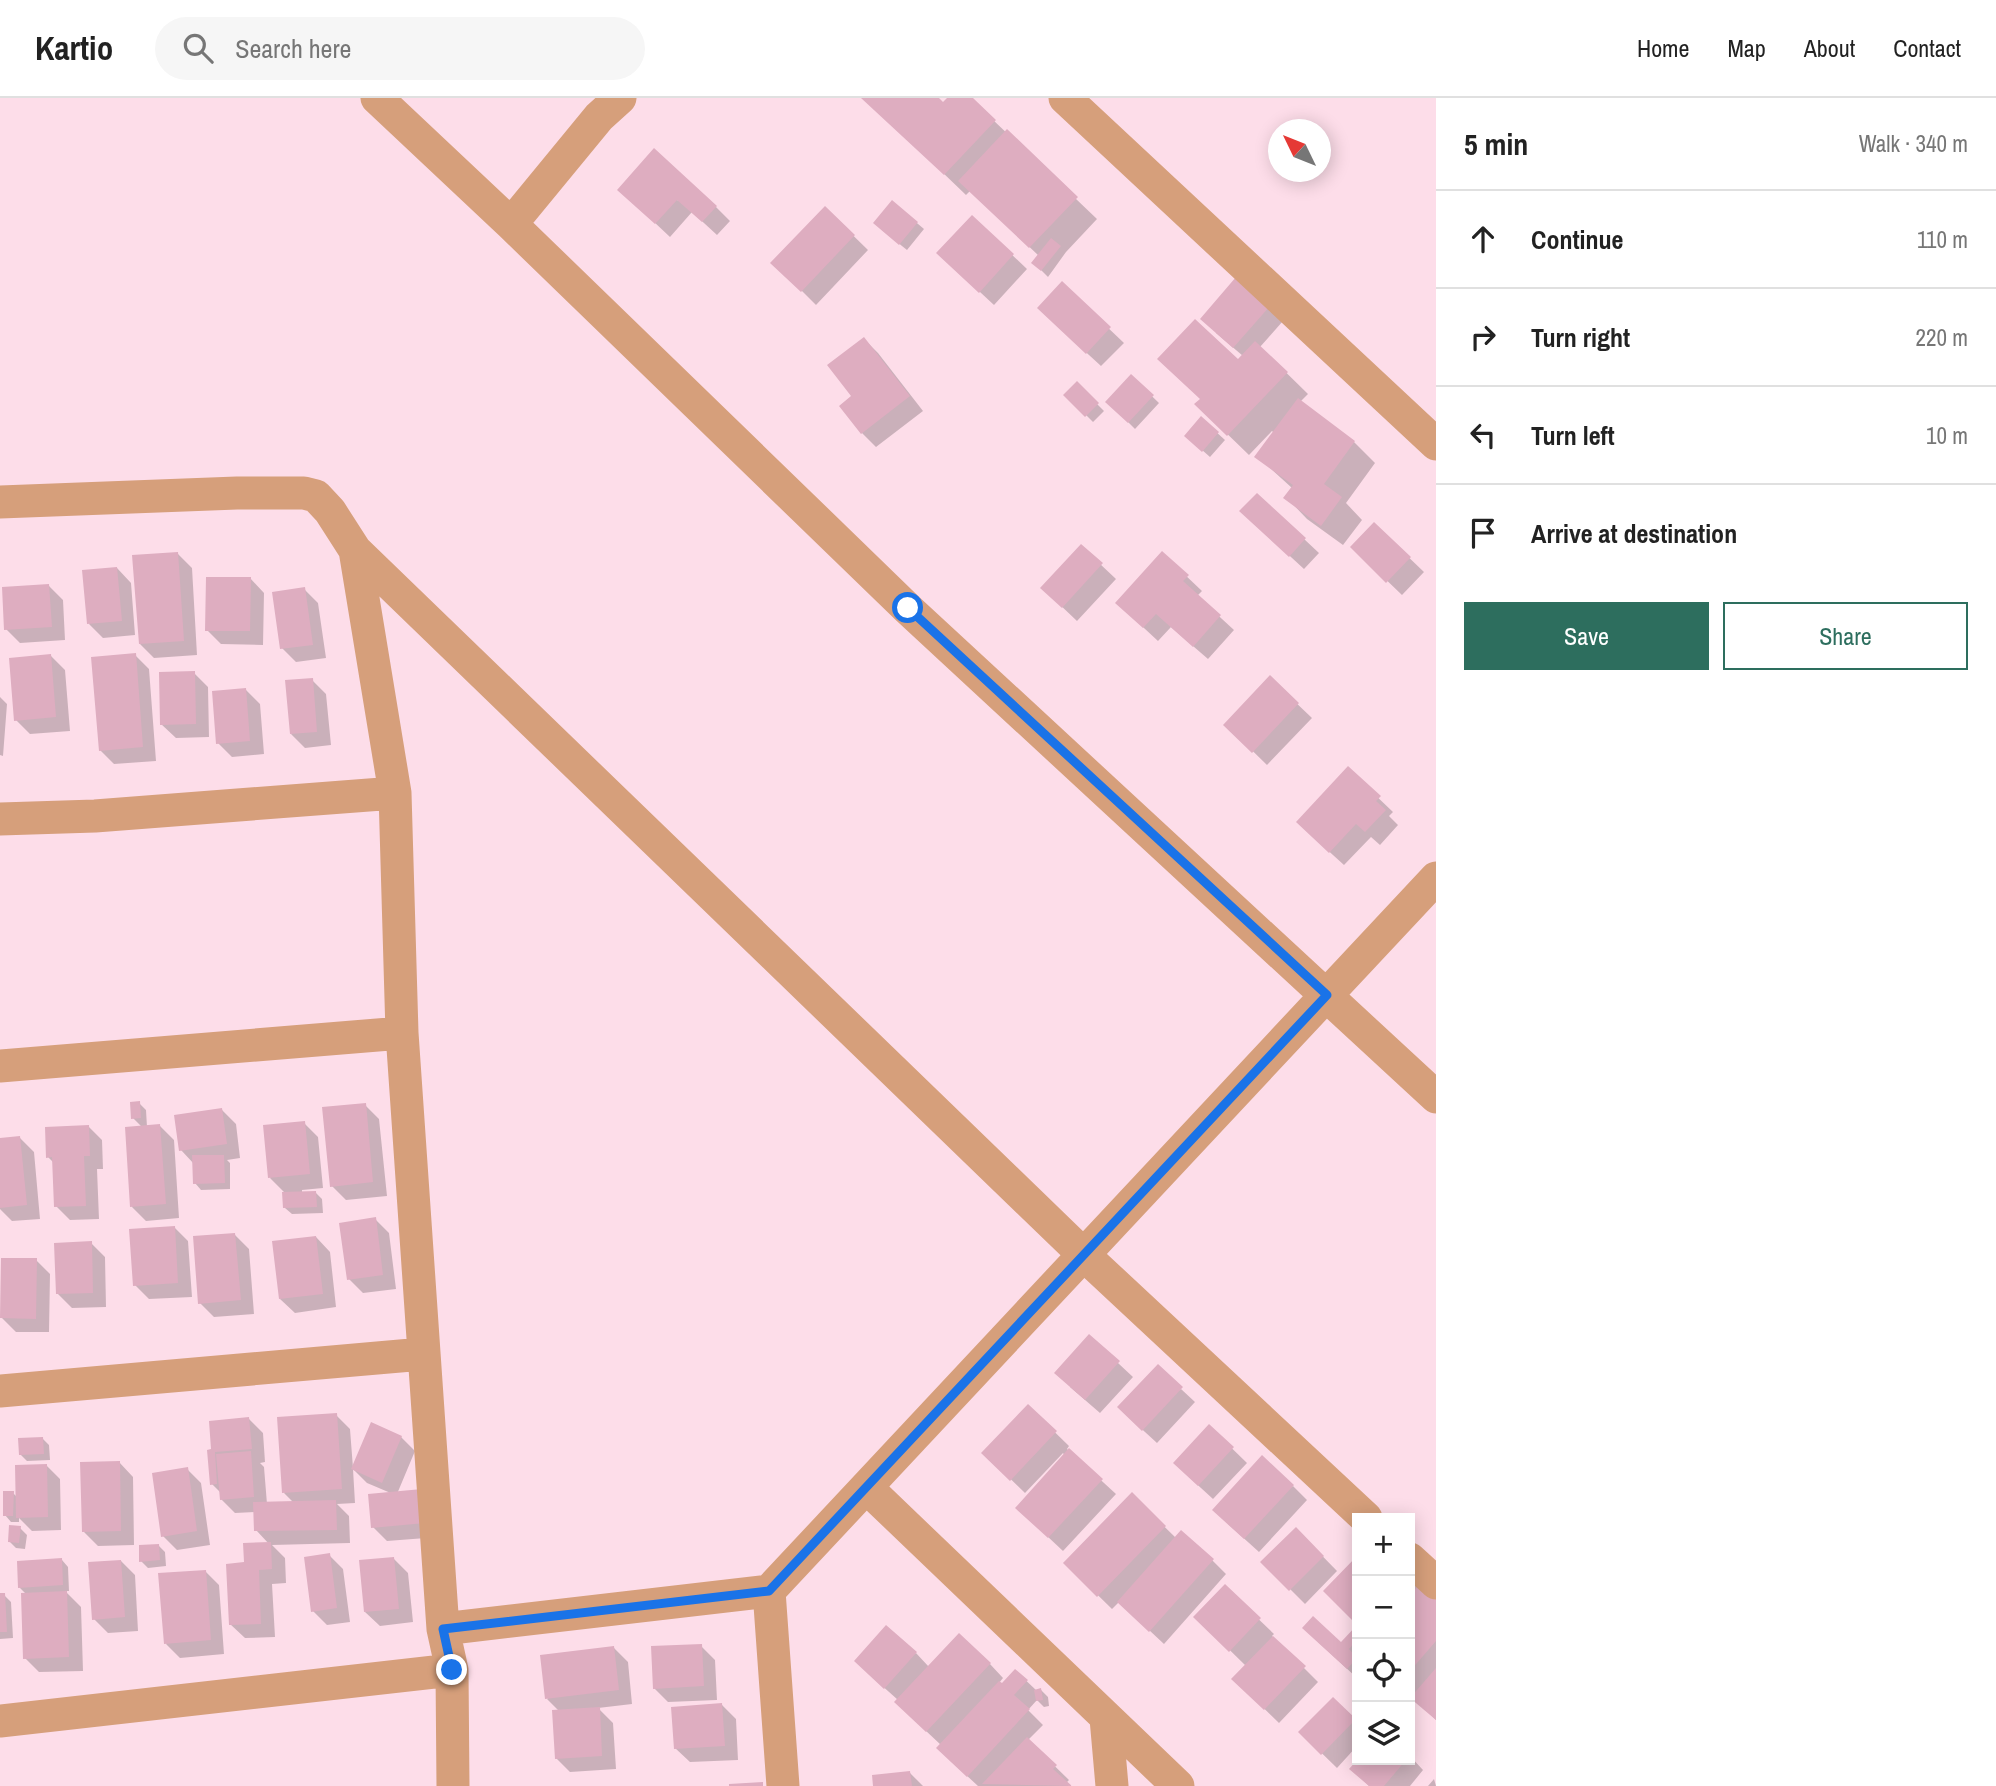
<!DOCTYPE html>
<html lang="en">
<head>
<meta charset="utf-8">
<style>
	body { margin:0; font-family:"Archivo Narrow",sans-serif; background:#f6f6f6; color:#222 }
	.controls { position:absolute; right:21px; bottom:21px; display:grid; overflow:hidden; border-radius:0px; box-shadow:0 4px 18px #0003 }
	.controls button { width:63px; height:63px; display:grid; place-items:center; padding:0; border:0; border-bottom:2px solid #e0e0e0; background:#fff; color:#222; font:35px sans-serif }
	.compass { position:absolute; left:1268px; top:21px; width:63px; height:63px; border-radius:50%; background:#fff; box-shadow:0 4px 18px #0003; rotate:313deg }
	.stop { position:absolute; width:21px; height:21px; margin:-16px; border:5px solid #1a73e8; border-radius:50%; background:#fff }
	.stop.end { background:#1a73e8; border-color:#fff; box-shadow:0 2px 7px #0008 }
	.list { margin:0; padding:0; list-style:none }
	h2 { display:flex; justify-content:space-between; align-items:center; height:91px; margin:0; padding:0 28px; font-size:30px }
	h2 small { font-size:23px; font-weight:400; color:#767676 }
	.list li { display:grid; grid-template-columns:46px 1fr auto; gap:21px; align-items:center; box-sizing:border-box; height:98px; padding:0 28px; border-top:2px solid #e0e0e0 }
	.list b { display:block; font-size:26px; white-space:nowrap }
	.list em { font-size:23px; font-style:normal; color:#767676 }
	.actions { display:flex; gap:14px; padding:21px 28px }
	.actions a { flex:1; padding:16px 0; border:2px solid #2d6e5e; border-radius:0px; text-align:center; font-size:24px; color:#2d6e5e }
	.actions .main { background:#2d6e5e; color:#fff }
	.icon { flex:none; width:38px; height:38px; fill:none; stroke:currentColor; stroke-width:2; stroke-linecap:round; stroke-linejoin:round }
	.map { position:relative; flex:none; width:1436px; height:1688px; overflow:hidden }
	header { display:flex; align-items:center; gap:42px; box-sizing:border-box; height:98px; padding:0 35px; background:#fff; border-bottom:2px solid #e0e0e0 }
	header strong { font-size:33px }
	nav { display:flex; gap:38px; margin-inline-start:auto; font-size:24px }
	.search { width:490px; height:63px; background:#f6f6f6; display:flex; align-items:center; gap:18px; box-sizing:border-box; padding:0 24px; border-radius:38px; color:#767676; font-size:26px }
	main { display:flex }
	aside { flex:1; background:#fff }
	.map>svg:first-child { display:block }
</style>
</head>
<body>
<header>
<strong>Kartio</strong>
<div class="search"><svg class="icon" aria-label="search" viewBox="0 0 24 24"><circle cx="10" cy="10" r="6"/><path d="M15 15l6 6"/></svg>Search here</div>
<nav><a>Home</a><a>Map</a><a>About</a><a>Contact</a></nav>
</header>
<main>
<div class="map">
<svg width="1436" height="1688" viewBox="0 0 1436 1688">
	<rect width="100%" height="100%" fill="#fddde9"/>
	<!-- shadow -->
	<path fill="#0003" d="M 865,0 L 937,0 L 944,6 L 949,0 L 970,0 L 1097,121 L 1066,154 L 1048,179 L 1040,171 L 1039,158 L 970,93 L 966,97 Z
		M 620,92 L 716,109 L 730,123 L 717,137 L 692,114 L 670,139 Z
		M 892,104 L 924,131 L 907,152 L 882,132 Z
		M 825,110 L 868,152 L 816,207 L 773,164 Z
		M 972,119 L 1027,171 L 994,207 L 953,169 Z
		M 1236,181 L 1283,223 L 1260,249 L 1308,296 L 1300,304 L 1354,344 L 1375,365 L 1346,405 L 1362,422 L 1343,447 L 1307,421 L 1286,399 L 1292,390 L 1257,358 L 1274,335 L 1272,333 L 1249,357 L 1218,327 L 1238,264 L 1243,258 L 1216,235 Z
		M 1062,186 L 1124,245 L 1101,268 L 1053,224 Z
		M 864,241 L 878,255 L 923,313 L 876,349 L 862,335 L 854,299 Z
		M 1131,278 L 1159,305 L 1135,331 L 1108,304 Z
		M 1077,286 L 1104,313 L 1093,324 L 1066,297 Z
		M 1202,321 L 1225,342 L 1210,359 L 1193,344 Z
		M 1257,397 L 1319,455 L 1304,471 L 1256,427 Z
		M 1374,426 L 1424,474 L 1402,497 L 1352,449 Z
		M 1081,448 L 1116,481 L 1077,523 L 1057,504 Z
		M 1162,455 L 1202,493 L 1197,498 L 1234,532 L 1208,561 L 1171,529 L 1158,543 L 1131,518 Z
		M 178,456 L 192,470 L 197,557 L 154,560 L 140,546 Z
		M 117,470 L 131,485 L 135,537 L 103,540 L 89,526 Z
		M 250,480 L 264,495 L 263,547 L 221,546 L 207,532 Z
		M 49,488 L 63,502 L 65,542 L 20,545 L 6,531 Z
		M 304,491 L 318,505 L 326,560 L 296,564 L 282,550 Z
		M 135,557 L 149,571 L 156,663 L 114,666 L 100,652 Z
		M 51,558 L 65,572 L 70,633 L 30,636 L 16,622 Z
		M 194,575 L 208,589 L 209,639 L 176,640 L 161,626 Z
		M 1270,580 L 1312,620 L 1267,667 L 1225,626 Z
		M 312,582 L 326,596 L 331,647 L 305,650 L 291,636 Z
		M 246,592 L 260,606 L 264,656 L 232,659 L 218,645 Z
		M 0,599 L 7,606 L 3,658 L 0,657 Z
		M 1348,671 L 1393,714 L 1389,718 L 1398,727 L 1380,747 L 1371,739 L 1344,767 L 1312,738 Z
		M 139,1005 L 146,1012 L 147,1029 L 160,1028 L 174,1042 L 179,1120 L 146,1123 L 132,1109 L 142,1029 L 133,1020 Z
		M 365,1007 L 379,1021 L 387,1098 L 346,1102 L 332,1088 Z
		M 222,1012 L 236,1026 L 240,1060 L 227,1062 L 230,1065 L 230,1091 L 201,1092 L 195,1085 L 194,1066 L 181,1052 Z
		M 304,1025 L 318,1039 L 323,1090 L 302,1092 L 302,1095 L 315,1094 L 322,1101 L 323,1115 L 292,1116 L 285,1110 L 284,1094 L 270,1080 Z
		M 88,1028 L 102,1042 L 103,1071 L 97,1071 L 99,1121 L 70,1122 L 56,1108 L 54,1065 L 48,1059 Z
		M 20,1040 L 34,1054 L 40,1121 L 12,1123 L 0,1111 L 0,1042 Z
		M 375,1121 L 389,1135 L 396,1191 L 363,1195 L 349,1181 Z
		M 174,1129 L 188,1143 L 192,1199 L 149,1201 L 135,1187 Z
		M 235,1137 L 249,1151 L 254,1216 L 214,1219 L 200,1205 Z
		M 316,1139 L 330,1154 L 336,1209 L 295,1215 L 280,1201 Z
		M 91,1145 L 105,1159 L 106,1209 L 72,1210 L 57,1195 Z
		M 36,1162 L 50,1176 L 49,1234 L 16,1234 L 2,1220 Z
		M 1089,1238 L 1133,1279 L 1100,1315 L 1070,1289 Z
		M 1181,1291 L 1195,1304 L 1157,1345 L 1133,1323 Z
		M 1028,1308 L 1069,1348 L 1067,1351 L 1116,1396 L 1063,1453 L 1031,1423 L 1065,1358 L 1063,1355 L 1025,1395 L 984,1355 Z
		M 336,1317 L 350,1331 L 353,1370 L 401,1339 L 415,1353 L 397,1396 L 439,1439 L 387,1443 L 373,1429 L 393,1396 L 367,1385 L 353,1371 L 355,1405 L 337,1406 L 349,1418 L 350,1445 L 272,1447 L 285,1460 L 286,1485 L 272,1486 L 275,1539 L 245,1540 L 230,1526 L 245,1466 L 269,1446 L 256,1432 L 255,1414 L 235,1415 L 221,1401 L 221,1395 L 212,1386 L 209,1353 L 249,1321 L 263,1335 L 265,1364 L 260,1365 L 264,1369 L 267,1406 L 294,1405 L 284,1395 Z
		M 1209,1328 L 1247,1365 L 1213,1401 L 1189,1379 Z
		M 42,1340 L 49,1347 L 50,1362 L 27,1363 L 20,1356 Z
		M 119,1364 L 133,1379 L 134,1447 L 98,1448 L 84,1434 Z
		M 46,1367 L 60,1381 L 61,1432 L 32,1433 L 19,1420 L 19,1424 L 11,1424 L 5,1417 L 13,1395 L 18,1400 Z
		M 187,1371 L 201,1385 L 210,1447 L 177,1452 L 163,1438 Z
		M 1293,1388 L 1307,1402 L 1259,1454 L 1228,1426 Z
		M 1132,1397 L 1176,1440 L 1212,1462 L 1226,1476 L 1164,1546 L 1119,1504 L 1112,1511 L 1065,1465 Z
		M 20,1430 L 27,1437 L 25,1451 L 16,1450 L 10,1444 Z
		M 1296,1431 L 1337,1473 L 1305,1506 L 1263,1464 Z
		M 158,1447 L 165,1454 L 166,1468 L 148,1470 L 141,1463 Z
		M 329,1457 L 343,1471 L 350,1524 L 327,1527 L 313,1513 Z
		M 393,1460 L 408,1475 L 413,1524 L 380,1528 L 365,1514 Z
		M 62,1462 L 68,1469 L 69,1493 L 65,1493 L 81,1509 L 83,1573 L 39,1574 L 25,1560 L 27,1497 L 19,1489 Z
		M 121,1463 L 135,1477 L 138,1533 L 108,1535 L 94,1521 Z
		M 205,1473 L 219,1487 L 224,1556 L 180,1560 L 166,1546 Z
		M 1410,1480 L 1436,1498 L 1436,1622 L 1410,1596 Z
		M 1225,1489 L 1274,1536 L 1272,1538 L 1318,1584 L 1279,1625 L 1234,1581 L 1246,1568 L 1196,1519 Z
		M 0,1497 L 4,1497 L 11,1504 L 13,1540 L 0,1541 Z
		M 1357,1530 L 1357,1580 L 1318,1544 L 1341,1547 Z
		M 701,1548 L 715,1562 L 717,1602 L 668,1604 L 654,1590 Z
		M 614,1550 L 628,1564 L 632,1606 L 598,1610 L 613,1625 L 616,1671 L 570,1674 L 556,1660 L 559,1613 L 547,1601 Z
		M 916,1555 L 929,1569 L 990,1566 L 1003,1580 L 999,1585 L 1002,1588 L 1016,1573 L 1037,1593 L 1041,1592 L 1048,1599 L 1049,1608 L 1044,1609 L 1037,1602 L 1028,1612 L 1043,1627 L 1028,1642 L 1069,1682 L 1066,1685 L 1069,1688 L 978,1688 L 952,1664 L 941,1647 L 910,1618 L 898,1602 L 870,1577 Z
		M 1333,1601 L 1357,1625 L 1357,1648 L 1337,1670 L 1300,1634 Z
		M 722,1607 L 736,1621 L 738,1662 L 690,1664 L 675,1650 Z
		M 1410,1658 L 1423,1672 L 1410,1688 L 1369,1688 L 1352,1671 L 1360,1662 L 1410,1662 Z
		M 910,1675 L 923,1688 L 875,1688 Z
		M 1434,1681 L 1436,1688 L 1428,1688 Z"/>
	<!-- building -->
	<path fill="#deadc0" d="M 861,0 L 939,0 L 943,4 L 947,0 L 973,0 L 996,22 L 944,77 Z
		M 1007,31 L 1078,99 L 1029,150 L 958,83 Z
		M 654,50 L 717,108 L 702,124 L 677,102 L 655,126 L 617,92 Z
		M 892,102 L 918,124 L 899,147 L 873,125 Z
		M 825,108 L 855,137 L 801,194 L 770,165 Z
		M 972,117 L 1014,156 L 979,195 L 936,155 Z
		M 1051,140 L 1061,148 L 1041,173 L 1031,165 Z
		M 1236,179 L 1270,208 L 1233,250 L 1200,221 Z
		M 1062,183 L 1111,229 L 1086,256 L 1037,210 Z
		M 1195,221 L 1238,261 L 1255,243 L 1288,274 L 1227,338 L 1194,306 L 1200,301 L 1157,261 Z
		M 864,239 L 910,298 L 861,336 L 839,308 L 851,298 L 827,267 Z
		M 1131,276 L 1154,297 L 1128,325 L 1105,304 Z
		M 1077,283 L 1099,305 L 1085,319 L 1063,297 Z
		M 1298,300 L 1355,343 L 1324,386 L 1342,399 L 1321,428 L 1283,400 L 1293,387 L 1254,359 Z
		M 1201,318 L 1219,334 L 1202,354 L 1184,338 Z
		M 1257,395 L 1306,440 L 1289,459 L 1239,413 Z
		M 1374,424 L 1411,459 L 1386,485 L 1350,449 Z
		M 1081,446 L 1103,465 L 1062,510 L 1040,490 Z
		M 1162,453 L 1189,477 L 1183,483 L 1221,517 L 1193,549 L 1156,516 L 1143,530 L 1115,505 Z
		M 178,454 L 184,543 L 139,546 L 132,457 Z
		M 117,469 L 122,523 L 87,526 L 82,472 Z
		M 206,479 L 251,479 L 250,533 L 205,533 Z
		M 49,486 L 52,529 L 4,532 L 2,489 Z
		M 305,489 L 313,547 L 280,551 L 272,494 Z
		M 136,555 L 143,649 L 99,653 L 91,559 Z
		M 51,556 L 56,619 L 14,623 L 9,560 Z
		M 195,573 L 196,626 L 160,627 L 159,574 Z
		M 1270,577 L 1299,605 L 1252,655 L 1223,627 Z
		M 313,580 L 317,634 L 290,636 L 285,582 Z
		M 246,590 L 250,643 L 216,646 L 212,593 Z
		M 1348,668 L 1381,698 L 1376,703 L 1386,712 L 1365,734 L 1356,726 L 1329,755 L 1296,724 Z
		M 140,1003 L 141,1020 L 131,1021 L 130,1004 Z
		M 366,1005 L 373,1084 L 330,1089 L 322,1009 Z
		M 222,1010 L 227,1046 L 179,1053 L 174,1017 Z
		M 305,1023 L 310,1076 L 268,1080 L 263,1027 Z
		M 160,1026 L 166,1106 L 130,1109 L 125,1029 Z
		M 89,1027 L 90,1058 L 84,1058 L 86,1108 L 54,1109 L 52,1059 L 46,1060 L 45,1029 Z
		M 20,1038 L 27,1107 L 0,1110 L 0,1040 Z
		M 192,1057 L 224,1057 L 225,1085 L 193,1086 Z
		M 316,1093 L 317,1109 L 283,1110 L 282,1094 Z
		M 376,1119 L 383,1177 L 347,1182 L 339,1125 Z
		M 175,1128 L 178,1185 L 133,1188 L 129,1131 Z
		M 235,1135 L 241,1202 L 198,1206 L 193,1138 Z
		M 316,1138 L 323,1196 L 279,1201 L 272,1143 Z
		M 92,1143 L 93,1195 L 56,1196 L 54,1145 Z
		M 1,1160 L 37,1160 L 36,1221 L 0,1220 Z
		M 1089,1236 L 1120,1263 L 1085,1302 L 1054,1275 Z
		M 1158,1266 L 1183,1289 L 1142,1333 L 1117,1309 Z
		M 1028,1306 L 1057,1333 L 1010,1383 L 981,1355 Z
		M 337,1315 L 342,1391 L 282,1395 L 277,1319 Z
		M 249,1319 L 252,1351 L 215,1354 L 217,1386 L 210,1387 L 207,1352 L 211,1351 L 209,1323 Z
		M 371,1324 L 402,1338 L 382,1385 L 351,1371 Z
		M 1209,1326 L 1234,1349 L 1198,1388 L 1173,1365 Z
		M 43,1339 L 44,1356 L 19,1357 L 18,1340 Z
		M 1069,1350 L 1103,1381 L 1048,1440 L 1015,1410 Z
		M 251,1353 L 254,1399 L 220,1402 L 216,1356 Z
		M 1262,1357 L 1294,1387 L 1244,1441 L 1212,1412 Z
		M 120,1363 L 121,1433 L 82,1434 L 80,1364 Z
		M 47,1366 L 48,1419 L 16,1420 L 15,1367 Z
		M 188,1369 L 197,1433 L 161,1439 L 152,1375 Z
		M 422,1391 L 425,1425 L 371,1430 L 368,1396 Z
		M 3,1393 L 14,1393 L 13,1418 L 3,1418 Z
		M 1132,1394 L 1166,1428 L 1097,1499 L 1063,1465 Z
		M 336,1402 L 337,1432 L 254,1433 L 253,1404 Z
		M 9,1427 L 21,1428 L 19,1445 L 8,1444 Z
		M 1296,1429 L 1324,1458 L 1289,1493 L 1260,1464 Z
		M 1181,1432 L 1214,1461 L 1149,1534 L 1117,1504 Z
		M 271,1444 L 272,1471 L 259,1472 L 261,1526 L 229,1527 L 226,1466 L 244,1464 L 243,1445 Z
		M 159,1446 L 160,1462 L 139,1464 L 139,1447 Z
		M 330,1455 L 337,1510 L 311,1514 L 304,1459 Z
		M 1357,1458 L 1357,1523 L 1355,1525 L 1323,1493 Z
		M 394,1459 L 399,1511 L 364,1514 L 359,1462 Z
		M 62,1460 L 63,1487 L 18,1490 L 17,1463 Z
		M 121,1462 L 125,1519 L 92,1522 L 88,1464 Z
		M 206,1472 L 211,1542 L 164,1546 L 158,1475 Z
		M 1422,1483 L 1436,1495 L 1436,1543 L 1410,1573 L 1410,1497 Z
		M 1225,1486 L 1261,1520 L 1229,1554 L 1193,1519 Z
		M 67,1493 L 69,1559 L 23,1561 L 21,1495 Z
		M 0,1495 L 5,1495 L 7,1534 L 0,1534 Z
		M 1313,1518 L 1341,1544 L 1357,1527 L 1357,1542 L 1349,1551 L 1357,1560 L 1347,1571 L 1302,1530 Z
		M 886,1527 L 917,1554 L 884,1591 L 854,1563 Z
		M 959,1535 L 991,1565 L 926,1634 L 894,1604 Z
		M 1273,1538 L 1306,1568 L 1264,1612 L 1231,1581 Z
		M 702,1546 L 704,1588 L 653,1591 L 651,1548 Z
		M 614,1548 L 619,1592 L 545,1601 L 540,1557 Z
		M 1436,1570 L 1436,1622 L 1410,1600 Z
		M 1015,1571 L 1028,1582 L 1014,1597 L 1030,1611 L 967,1679 L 936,1650 L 999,1583 L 1002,1585 Z
		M 1041,1590 L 1043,1602 L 1036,1603 L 1034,1592 Z
		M 1333,1599 L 1356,1621 L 1321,1657 L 1298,1634 Z
		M 722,1605 L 725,1648 L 674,1651 L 671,1609 Z
		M 600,1609 L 602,1658 L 555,1661 L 552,1612 Z
		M 1027,1639 L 1057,1667 L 1053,1671 L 1072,1688 L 982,1686 Z
		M 1357,1662 L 1406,1662 L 1384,1688 L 1369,1688 L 1349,1671 Z
		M 910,1673 L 912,1688 L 873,1688 L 872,1677 Z
		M 763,1684 L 763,1688 L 729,1688 L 729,1686 Z"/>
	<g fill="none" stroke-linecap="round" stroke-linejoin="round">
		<!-- street -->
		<path stroke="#d69f7b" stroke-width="33" d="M 377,0 L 511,126 L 908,511 L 1436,999
			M 1065,0 L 1436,346
			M 511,126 L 599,19 L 620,0
			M 0,404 L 237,395 L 304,395 L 316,398 L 330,413 L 355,452 L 395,695 L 402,935 L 443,1531 L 452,1572 L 453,1688
			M 355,452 L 1085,1158 L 1366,1420
			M 0,721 L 95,718 L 395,695
			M 0,968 L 402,935
			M 0,1293 L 423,1256
			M 867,1390 L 1178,1688
			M 1410,1461 L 1436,1485
			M 443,1531 L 769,1493
			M 1106,1620 L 1112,1688
			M 0,1623 L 452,1572
			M 783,1688 L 769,1493 L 1436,780"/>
	</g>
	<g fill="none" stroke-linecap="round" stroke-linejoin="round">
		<!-- route -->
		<path stroke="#1a73e8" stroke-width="9" d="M 452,1572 L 443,1531 L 769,1493 L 1327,897 L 908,510"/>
	</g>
</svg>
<div class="controls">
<button>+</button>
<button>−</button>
<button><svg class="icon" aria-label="locate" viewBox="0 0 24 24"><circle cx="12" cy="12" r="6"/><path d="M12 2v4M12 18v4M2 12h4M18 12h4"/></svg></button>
<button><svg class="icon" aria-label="layers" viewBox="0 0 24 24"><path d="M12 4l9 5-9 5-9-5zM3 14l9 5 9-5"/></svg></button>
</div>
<svg class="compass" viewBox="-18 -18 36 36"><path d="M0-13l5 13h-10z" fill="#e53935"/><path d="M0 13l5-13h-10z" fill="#767676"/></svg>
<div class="stop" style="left:908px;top:510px"></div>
<div class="stop end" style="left:452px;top:1572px"></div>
</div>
<aside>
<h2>5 min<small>Walk · 340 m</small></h2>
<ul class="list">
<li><svg class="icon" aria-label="ahead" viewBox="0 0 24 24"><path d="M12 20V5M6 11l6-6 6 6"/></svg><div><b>Continue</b></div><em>110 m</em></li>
<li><svg class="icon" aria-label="right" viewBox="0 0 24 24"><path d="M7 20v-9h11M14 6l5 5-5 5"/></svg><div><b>Turn right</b></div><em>220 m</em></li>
<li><svg class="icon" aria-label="left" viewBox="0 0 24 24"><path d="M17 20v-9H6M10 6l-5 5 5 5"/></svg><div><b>Turn left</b></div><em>10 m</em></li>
<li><svg class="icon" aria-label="arrive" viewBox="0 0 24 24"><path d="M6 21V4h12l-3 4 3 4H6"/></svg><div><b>Arrive at destination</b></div></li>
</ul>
<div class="actions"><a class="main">Save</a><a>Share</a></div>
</aside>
</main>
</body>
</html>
